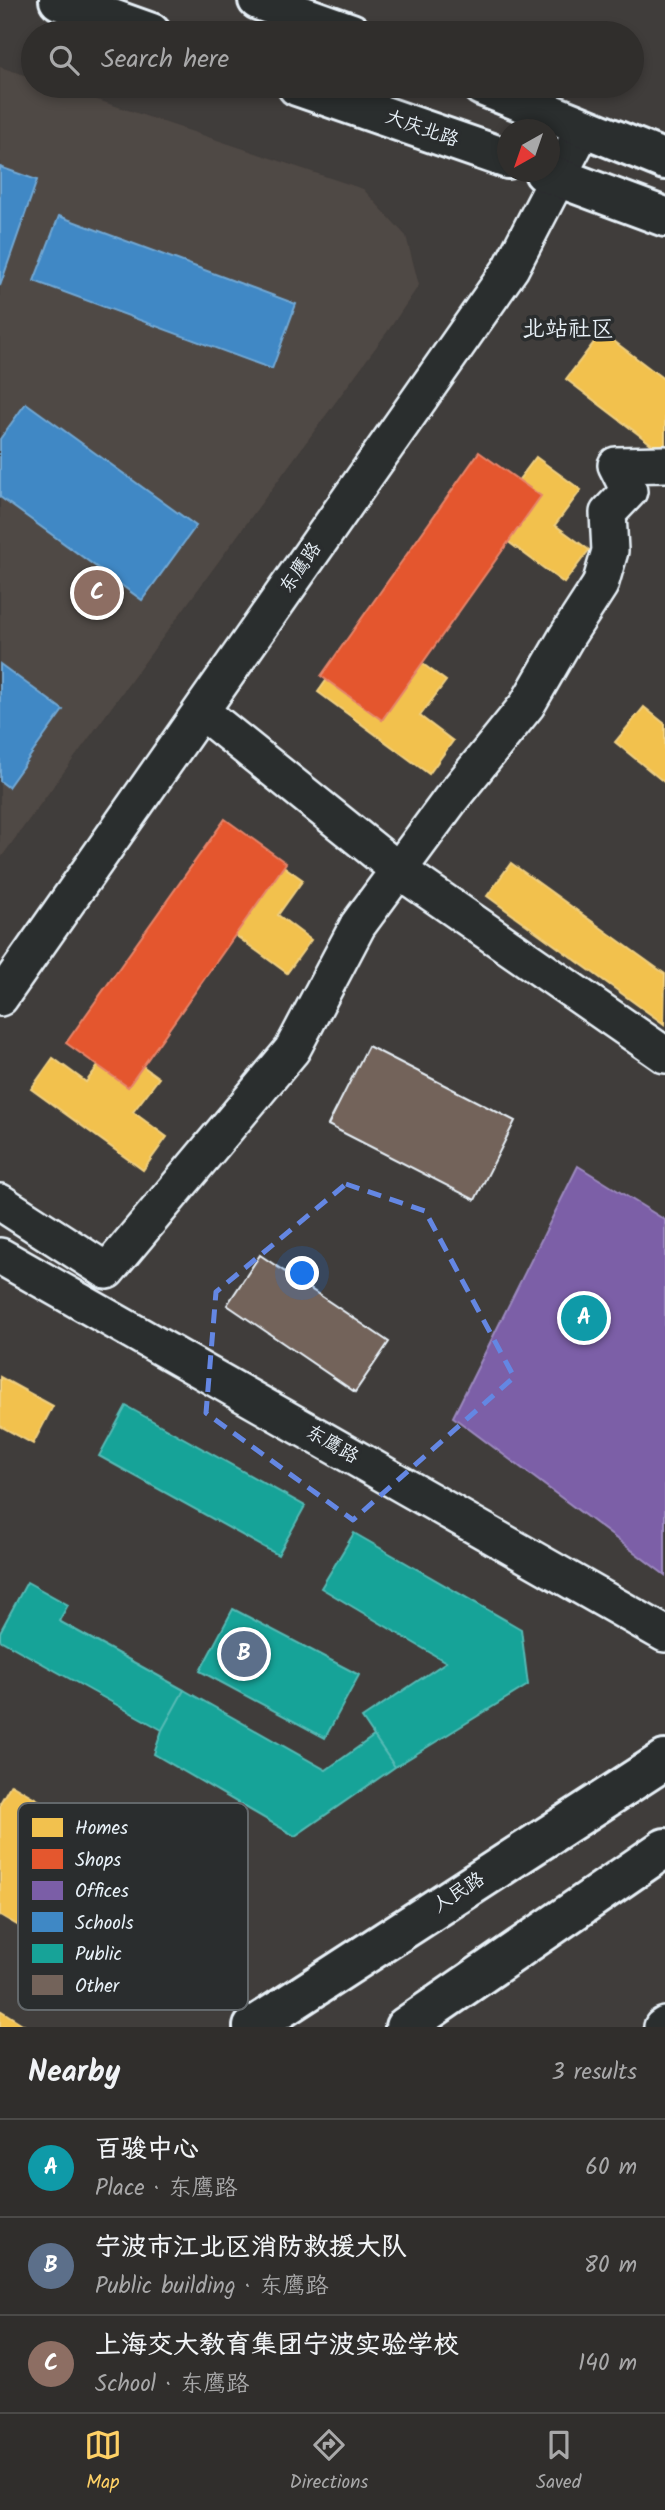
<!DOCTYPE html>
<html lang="en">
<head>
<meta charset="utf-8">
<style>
	body { margin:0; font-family:Kalam,"LXGW WenKai TC",sans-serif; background:#3c3a38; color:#f1f3f6 }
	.compass { position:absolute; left:497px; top:119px; width:63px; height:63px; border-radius:50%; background:#302e2c; box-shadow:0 4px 10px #0003; rotate:220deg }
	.you { position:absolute; left:303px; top:1274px; width:24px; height:24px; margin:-18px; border:5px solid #fff; border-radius:50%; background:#1a73e8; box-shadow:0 0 0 10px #1a73e833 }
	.badge { display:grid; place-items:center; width:46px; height:46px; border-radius:50%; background:#ffd166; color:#fff; font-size:23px; font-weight:700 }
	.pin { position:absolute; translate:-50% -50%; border:4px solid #fff; box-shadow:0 2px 7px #0006 }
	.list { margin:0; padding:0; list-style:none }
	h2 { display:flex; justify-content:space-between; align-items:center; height:91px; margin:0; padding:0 28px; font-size:30px }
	h2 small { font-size:23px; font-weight:400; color:#a8a8a9 }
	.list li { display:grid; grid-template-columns:46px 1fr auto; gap:21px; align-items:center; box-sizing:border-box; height:98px; padding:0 28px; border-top:2px solid #4b4a48 }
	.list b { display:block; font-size:26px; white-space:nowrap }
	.list p { margin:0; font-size:23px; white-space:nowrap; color:#a8a8a9 }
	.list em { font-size:23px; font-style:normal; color:#a8a8a9 }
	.icon { flex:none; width:38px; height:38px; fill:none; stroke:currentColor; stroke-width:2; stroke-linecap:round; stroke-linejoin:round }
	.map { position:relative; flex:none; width:665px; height:2027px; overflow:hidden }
	.search { position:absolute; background:#302e2c; box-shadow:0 4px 10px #0003; left:21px; right:21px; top:21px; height:77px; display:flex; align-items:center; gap:18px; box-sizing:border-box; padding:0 24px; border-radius:38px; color:#a8a8a9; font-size:26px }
	.sheet { height:385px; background:#302e2c }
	nav { display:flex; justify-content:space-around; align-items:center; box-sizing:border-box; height:98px; border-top:2px solid #4b4a48; background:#302e2c; font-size:19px; color:#a8a8a9 }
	nav a { display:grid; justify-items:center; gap:4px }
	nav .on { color:#ffd166 }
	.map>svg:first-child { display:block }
</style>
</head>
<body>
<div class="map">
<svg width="665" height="2027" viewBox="0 0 665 2027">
	<rect width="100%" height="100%" fill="#403d3b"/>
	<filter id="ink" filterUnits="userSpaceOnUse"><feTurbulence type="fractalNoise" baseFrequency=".0143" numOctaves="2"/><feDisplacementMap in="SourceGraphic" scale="14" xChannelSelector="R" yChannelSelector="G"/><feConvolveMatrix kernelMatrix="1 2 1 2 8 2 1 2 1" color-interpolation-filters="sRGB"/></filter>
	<g filter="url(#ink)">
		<!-- built -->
		<path fill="#4f4844" d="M 0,67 L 33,78 L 33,86 L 56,86 L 363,189 L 406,236 L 419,285 L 390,328 L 0,859 Z"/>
		<!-- homes -->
		<path fill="#f2c14e" stroke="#efcf81" stroke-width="2" d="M 602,332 L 665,380 L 665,450 L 663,453 L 566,379 Z
			M 536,457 L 581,490 L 555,525 L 589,550 L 564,583 L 453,501 L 475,470 L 508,494 Z
			M 401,648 L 446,681 L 420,716 L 453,741 L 429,774 L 318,692 L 340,661 L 373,686 Z
			M 644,707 L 665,724 L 665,783 L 615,742 Z
			M 258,848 L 303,880 L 278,915 L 311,940 L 287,973 L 175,891 L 198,860 L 231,885 Z
			M 511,863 L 665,974 L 664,1024 L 487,896 Z
			M 114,1045 L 159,1078 L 133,1112 L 167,1137 L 143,1170 L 31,1089 L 53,1058 L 86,1082 Z
			M 0,1377 L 53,1406 L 33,1444 L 0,1426 Z
			M 11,1784 L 162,1872 L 101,1974 L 0,1915 L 0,1803 Z
			M 0,2010 L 27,2027 L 0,2027 Z"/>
		<!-- shops -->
		<path fill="#e4572e" stroke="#e5856b" stroke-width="2" d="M 479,452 L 541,496 L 382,720 L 321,676 Z
			M 225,819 L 286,863 L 128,1087 L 66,1043 Z"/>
		<!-- offices -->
		<path fill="#7b5ea7" stroke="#9c8abf" stroke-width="2" d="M 578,1166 L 665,1220 L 665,1575 L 453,1417 Z"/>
		<!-- schools -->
		<path fill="#3f88c5" stroke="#72a8d4" stroke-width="2" d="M 0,167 L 37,180 L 0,286 Z
			M 59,216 L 296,304 L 272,369 L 34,281 Z
			M 26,403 L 196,526 L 142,600 L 0,497 L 0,439 Z
			M 0,664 L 63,710 L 8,787 L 0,781 Z"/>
		<!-- public -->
		<path fill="#17a398" stroke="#56bab5" stroke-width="2" d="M 126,1406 L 305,1506 L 278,1555 L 99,1456 Z
			M 354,1533 L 521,1629 L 528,1685 L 395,1767 L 362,1718 L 446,1662 L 321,1588 Z
			M 27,1582 L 68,1605 L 59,1621 L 184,1690 L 162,1730 L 0,1640 L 0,1632 Z
			M 233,1609 L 359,1675 L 325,1738 L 200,1671 Z
			M 184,1690 L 326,1770 L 374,1736 L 395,1767 L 295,1836 L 154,1754 L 162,1730 Z"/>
		<!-- building -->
		<path fill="#73635a" stroke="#e8f1f8" stroke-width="2" d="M 368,1046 L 515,1121 L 475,1200 L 328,1125 Z
			M 260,1255 L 389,1342 L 355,1392 L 227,1305 Z"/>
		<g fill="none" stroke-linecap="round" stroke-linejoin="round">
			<!-- minor casing -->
			<g stroke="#e8f1f8" stroke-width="40">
				<path id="minor" d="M 201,711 L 397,869 L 665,1055
					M 0,998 L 511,268 L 584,127
					M 0,1202 L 107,1271 L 292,1050 L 358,925 L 451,799 L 527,705 L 567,636 L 600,585 L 610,551 L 608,513 L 629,491 L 616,465 L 665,464
					M 0,1256 L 665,1634
					M 662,2027 L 665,2025"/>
			</g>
			<!-- major casing -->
			<g stroke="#e8f1f8" stroke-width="44">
				<path id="major" d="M 59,0 L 151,33
					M 258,0 L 351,33
					M 297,86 L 508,159
					M 482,86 L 665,160
					M 544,172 L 665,217
					M 253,2027 L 665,1760
					M 405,2027 L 665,1848"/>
			</g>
			<!-- minor -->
			<use href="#minor" stroke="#2a2d2e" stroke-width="35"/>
			<!-- major -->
			<use href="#major" stroke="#2a2d2e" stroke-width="38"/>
		</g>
	</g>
	<!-- marked area -->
	<path fill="none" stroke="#6487e3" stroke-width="5" stroke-dasharray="14 9" stroke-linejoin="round" d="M 346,1184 L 425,1211 L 514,1377 L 353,1520 L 206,1413 L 216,1292 Z"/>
	<g text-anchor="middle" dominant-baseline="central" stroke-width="7" stroke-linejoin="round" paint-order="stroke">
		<!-- street labels -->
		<g font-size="19" fill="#e8f1f8" stroke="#2a2d2e">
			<text transform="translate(422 129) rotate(19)">大庆北路</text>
			<text transform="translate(301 568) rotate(-55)">东鹰路</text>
			<text transform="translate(332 1445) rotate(30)">东鹰路</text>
			<text transform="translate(459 1893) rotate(-33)">人民路</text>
		</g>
		<!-- quarter labels -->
		<g font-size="23" fill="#e8f1f8" stroke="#2a2d2e">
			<text x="568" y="330">北站社区</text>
		</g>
	</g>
	<!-- legend -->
	<rect x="18" y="1803" width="230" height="207" rx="10" fill="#2a2d2e" stroke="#63686b" stroke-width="2"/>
	<rect x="32" y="1818" width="31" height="19" fill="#f2c14e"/>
	<rect x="32" y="1849" width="31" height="20" fill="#e4572e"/>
	<rect x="32" y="1881" width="31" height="19" fill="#7b5ea7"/>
	<rect x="32" y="1912" width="31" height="20" fill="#3f88c5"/>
	<rect x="32" y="1944" width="31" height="19" fill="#17a398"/>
	<rect x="32" y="1975" width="31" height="20" fill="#73635a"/>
	<g font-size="19" fill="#e8f1f8">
		<text x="75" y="1834">Homes</text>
		<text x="75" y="1866">Shops</text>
		<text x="75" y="1897">Offices</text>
		<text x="75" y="1929">Schools</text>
		<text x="75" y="1960">Public</text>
		<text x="75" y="1992">Other</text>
	</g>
</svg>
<svg class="compass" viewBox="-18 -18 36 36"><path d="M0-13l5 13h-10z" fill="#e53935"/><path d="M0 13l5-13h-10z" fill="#a8a8a9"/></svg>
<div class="you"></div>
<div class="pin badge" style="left:584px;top:1318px;background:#0f9aa8">A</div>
<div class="pin badge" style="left:244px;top:1654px;background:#5c6f8a">B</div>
<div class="pin badge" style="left:97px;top:593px;background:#8d6e63">C</div>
<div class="search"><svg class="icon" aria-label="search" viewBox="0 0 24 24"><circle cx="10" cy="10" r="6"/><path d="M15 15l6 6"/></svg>Search here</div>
</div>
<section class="sheet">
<h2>Nearby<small>3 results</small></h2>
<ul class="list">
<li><span class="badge" style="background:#0f9aa8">A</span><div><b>百骏中心</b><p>Place · 东鹰路</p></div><em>60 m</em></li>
<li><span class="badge" style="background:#5c6f8a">B</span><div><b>宁波市江北区消防救援大队</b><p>Public building · 东鹰路</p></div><em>80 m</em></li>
<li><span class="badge" style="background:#8d6e63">C</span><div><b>上海交大教育集团宁波实验学校</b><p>School · 东鹰路</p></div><em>140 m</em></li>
</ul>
</section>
<nav>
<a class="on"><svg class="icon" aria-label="map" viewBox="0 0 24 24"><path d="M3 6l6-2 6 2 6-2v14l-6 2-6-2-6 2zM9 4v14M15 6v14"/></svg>Map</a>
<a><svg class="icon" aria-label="directions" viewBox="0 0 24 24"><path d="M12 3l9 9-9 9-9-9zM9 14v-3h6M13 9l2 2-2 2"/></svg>Directions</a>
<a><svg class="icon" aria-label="saved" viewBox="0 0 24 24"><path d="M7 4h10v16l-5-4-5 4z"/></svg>Saved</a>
</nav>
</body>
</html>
